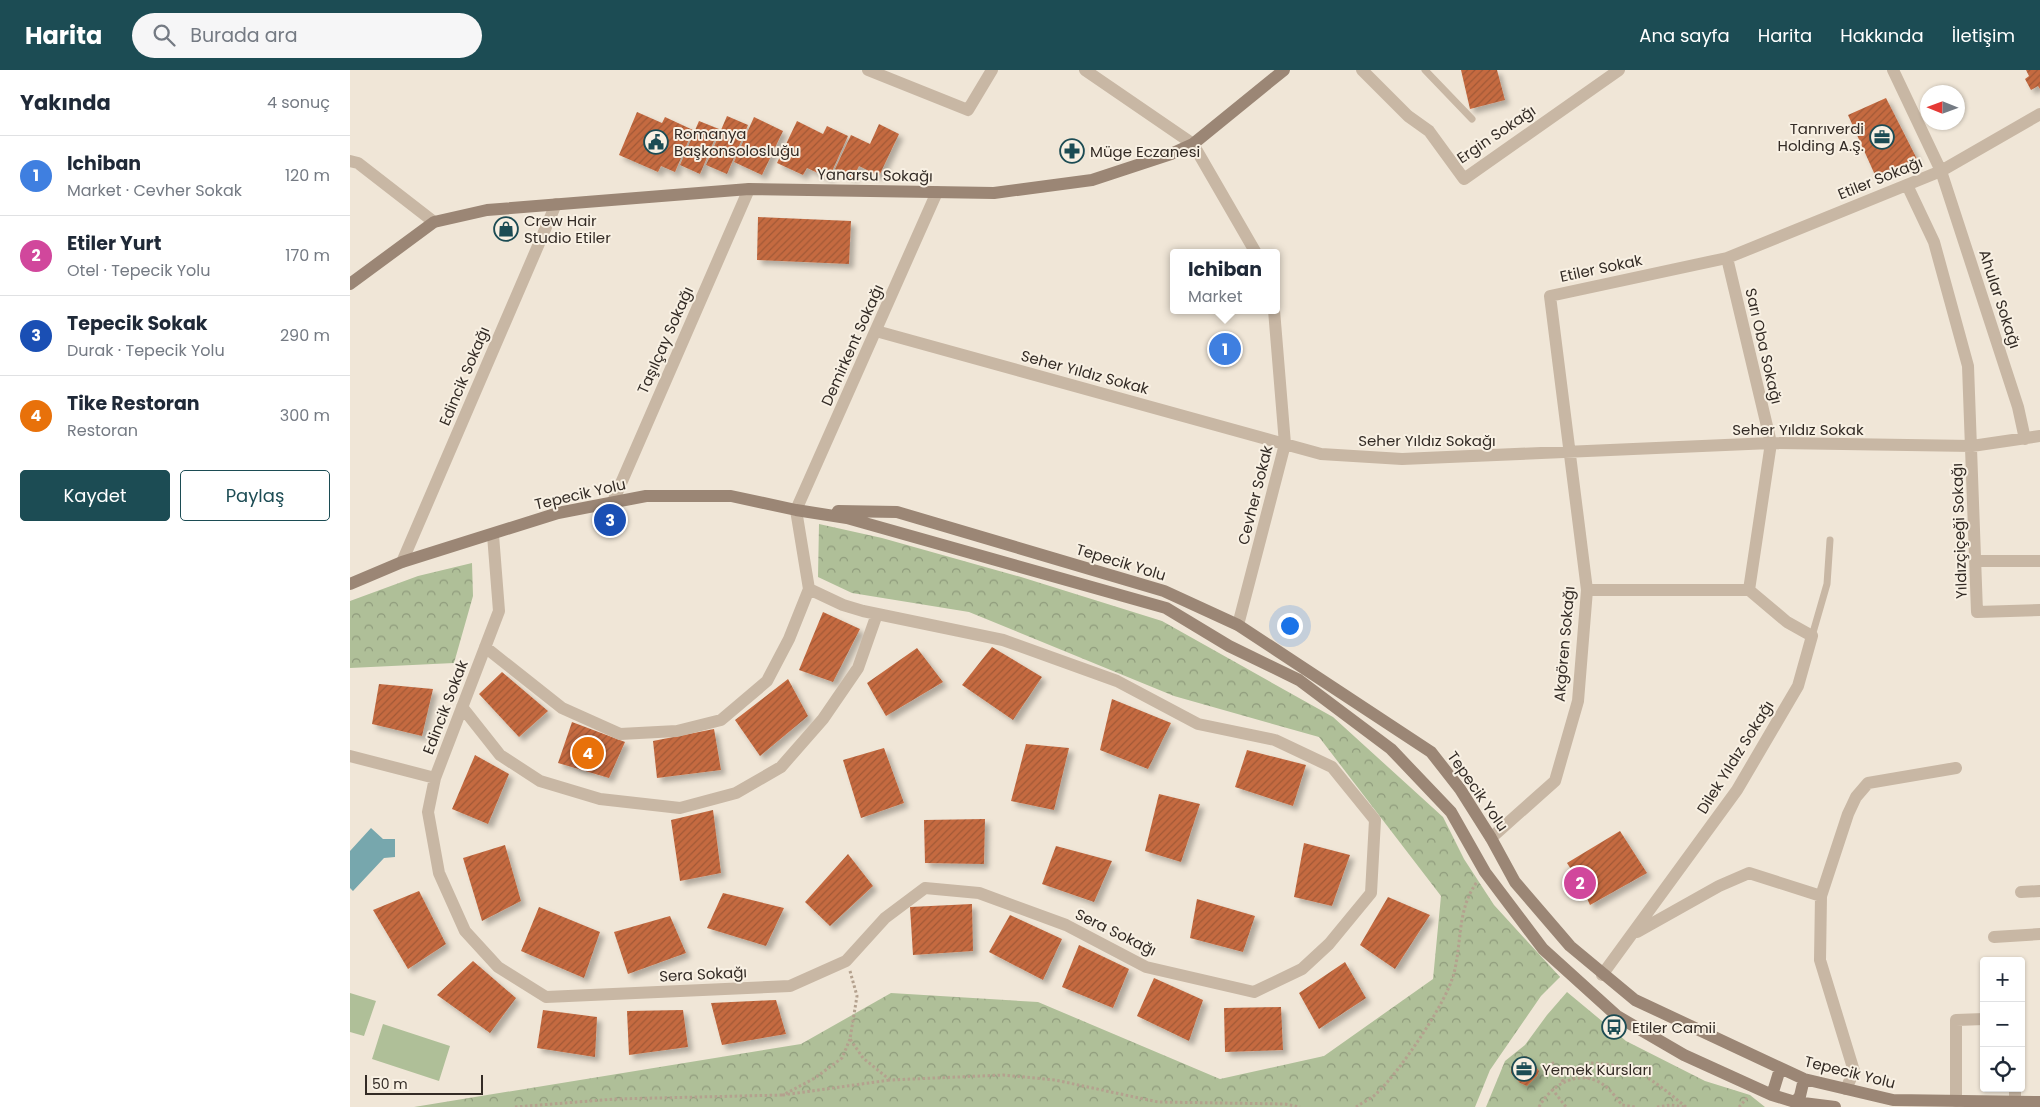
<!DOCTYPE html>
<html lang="tr">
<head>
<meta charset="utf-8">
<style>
	body { margin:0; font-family:Poppins,sans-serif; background:#f6f6f7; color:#1f2937 }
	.controls { position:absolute; right:15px; bottom:15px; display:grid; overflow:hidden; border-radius:5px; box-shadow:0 1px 4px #0004 }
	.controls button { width:45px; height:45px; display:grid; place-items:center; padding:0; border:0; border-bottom:1px solid #e0e1e3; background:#fff; color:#1f2937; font:25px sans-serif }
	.compass { position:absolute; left:1570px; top:15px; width:45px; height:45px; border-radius:50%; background:#fff; box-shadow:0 1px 4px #0004; rotate:271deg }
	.scale { position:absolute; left:15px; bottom:12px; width:118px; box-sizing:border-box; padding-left:5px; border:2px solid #332b25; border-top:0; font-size:14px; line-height:18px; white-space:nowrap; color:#332b25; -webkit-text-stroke:4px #f8f0e3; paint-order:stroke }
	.you { position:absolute; left:939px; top:555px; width:18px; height:18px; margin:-12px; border:4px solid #fff; border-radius:50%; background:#1a73e8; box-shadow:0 0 0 8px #1a73e833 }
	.badge { display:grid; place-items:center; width:32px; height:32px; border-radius:50%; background:#1c4c54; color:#fff; font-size:16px; font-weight:700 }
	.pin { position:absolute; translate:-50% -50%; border:2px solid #fff; box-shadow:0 1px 5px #0006 }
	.popup { position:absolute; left:820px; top:179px; width:110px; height:65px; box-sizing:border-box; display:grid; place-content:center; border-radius:5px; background:#fff; filter:drop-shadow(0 1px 4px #0005); font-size:16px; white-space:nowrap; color:#747a83 }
	.popup b { font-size:19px; color:#1f2937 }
	.popup::after { content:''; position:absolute; left:50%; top:100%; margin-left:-10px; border:10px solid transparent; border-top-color:#fff }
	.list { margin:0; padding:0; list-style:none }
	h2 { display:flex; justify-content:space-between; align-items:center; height:65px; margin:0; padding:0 20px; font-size:21px }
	h2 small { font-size:16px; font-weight:400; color:#747a83 }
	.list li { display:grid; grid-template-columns:32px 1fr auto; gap:15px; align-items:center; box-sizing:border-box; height:80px; padding:0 20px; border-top:1px solid #e0e1e3 }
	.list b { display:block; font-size:19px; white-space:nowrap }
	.list p { margin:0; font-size:16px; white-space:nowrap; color:#747a83 }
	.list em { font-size:16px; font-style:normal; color:#747a83 }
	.actions { display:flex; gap:10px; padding:15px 20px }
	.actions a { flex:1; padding:11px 0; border:1px solid #1c4c54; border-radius:5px; text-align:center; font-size:18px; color:#1c4c54 }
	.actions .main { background:#1c4c54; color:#fff }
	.icon { flex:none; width:28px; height:28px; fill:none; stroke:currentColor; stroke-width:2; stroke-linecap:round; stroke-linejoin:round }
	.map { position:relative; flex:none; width:1690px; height:1037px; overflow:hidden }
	header { display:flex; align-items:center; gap:30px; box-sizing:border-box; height:70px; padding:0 25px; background:#1c4c54; color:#fff }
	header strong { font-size:24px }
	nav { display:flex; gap:28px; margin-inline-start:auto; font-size:18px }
	.search { width:350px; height:45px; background:#f6f6f7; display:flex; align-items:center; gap:12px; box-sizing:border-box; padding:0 18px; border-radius:28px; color:#747a83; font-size:19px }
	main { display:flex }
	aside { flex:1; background:#fff }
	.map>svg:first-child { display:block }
</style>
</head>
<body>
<header>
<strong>Harita</strong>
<div class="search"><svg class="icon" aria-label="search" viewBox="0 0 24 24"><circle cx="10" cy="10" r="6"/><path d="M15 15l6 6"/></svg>Burada ara</div>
<nav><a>Ana sayfa</a><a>Harita</a><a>Hakkında</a><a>İletişim</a></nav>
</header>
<main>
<aside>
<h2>Yakında<small>4 sonuç</small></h2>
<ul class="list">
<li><span class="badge" style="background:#3f7fe0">1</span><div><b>Ichiban</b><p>Market · Cevher Sokak</p></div><em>120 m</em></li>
<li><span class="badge" style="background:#d1479c">2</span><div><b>Etiler Yurt</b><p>Otel · Tepecik Yolu</p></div><em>170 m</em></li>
<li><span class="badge" style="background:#1a4fb4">3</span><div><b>Tepecik Sokak</b><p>Durak · Tepecik Yolu</p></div><em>290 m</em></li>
<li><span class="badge" style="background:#e8710a">4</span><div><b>Tike Restoran</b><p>Restoran</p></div><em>300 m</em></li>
</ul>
<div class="actions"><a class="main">Kaydet</a><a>Paylaş</a></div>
</aside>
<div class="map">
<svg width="1690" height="1037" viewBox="0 0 1690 1037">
	<defs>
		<pattern id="park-crowns" width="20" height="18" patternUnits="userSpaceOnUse" patternTransform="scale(1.25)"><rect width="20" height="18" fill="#afbf98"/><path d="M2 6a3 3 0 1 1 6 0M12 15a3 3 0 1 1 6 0" fill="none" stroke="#8f9b7c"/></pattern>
		<pattern id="building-hatch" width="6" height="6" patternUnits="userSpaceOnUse" patternTransform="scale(1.25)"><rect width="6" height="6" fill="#c56b41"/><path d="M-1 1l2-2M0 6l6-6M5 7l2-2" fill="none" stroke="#a15836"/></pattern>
		<filter id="shadow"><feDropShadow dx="4.5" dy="4.5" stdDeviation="2.5" flood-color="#0004"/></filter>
	</defs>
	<rect width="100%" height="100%" fill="#f0e6d7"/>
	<!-- grass -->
	<path fill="#afbf98" d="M 0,923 L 26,931 L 14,966 L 0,962 Z
		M 33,954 L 100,976 L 89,1011 L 22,989 Z"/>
	<!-- park -->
	<path fill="url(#park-crowns)" d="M 469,454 L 532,468 L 671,507 L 812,551 L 983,647 L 1093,747 L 1114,789 L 1144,835 L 1210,907 L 1191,926 L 1140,1000 L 1125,1037 L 64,1037 L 451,974 L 541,923 L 688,932 L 870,1009 L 974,986 L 1083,909 L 1091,826 L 969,667 L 824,626 L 619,542 L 502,523 L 468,507 Z
		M 122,493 L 123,526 L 104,593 L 0,598 L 0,531 L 68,506 Z
		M 1217,922 L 1276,971 L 1355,1011 L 1400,1025 L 1415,1037 L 1136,1037 L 1155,991 L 1175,975 L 1197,945 Z"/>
	<!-- water -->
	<path fill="#77a7ad" d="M 21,758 L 33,769 L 45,769 L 45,787 L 34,788 L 3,821 L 0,818 L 0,781 Z"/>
	<!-- building -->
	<path fill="url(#building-hatch)" filter="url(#shadow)" d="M 1111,0 L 1147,0 L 1155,30 L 1120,39 Z
		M 1676,0 L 1690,0 L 1690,19 L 1688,16 L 1681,20 L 1675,9 L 1679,6 Z
		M 1536,28 L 1567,89 L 1525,105 L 1498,45 Z
		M 287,42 L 312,53 L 315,47 L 343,60 L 325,102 L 311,96 L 308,102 L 269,85 Z
		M 377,46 L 398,55 L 377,104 L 356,95 Z
		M 404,47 L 433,61 L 412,105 L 384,92 Z
		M 349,51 L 369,59 L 350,104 L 330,95 Z
		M 447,51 L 473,64 L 477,56 L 498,66 L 479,108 L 457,98 L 453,105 L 427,93 Z
		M 529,54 L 549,64 L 529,106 L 509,96 L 503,108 L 485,99 L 501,65 L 520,74 Z
		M 408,147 L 501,151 L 499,194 L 407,190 Z
		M 473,542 L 510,559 L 483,612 L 449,600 Z
		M 642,577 L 692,607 L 663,650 L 612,615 Z
		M 567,578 L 593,612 L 536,646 L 517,613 Z
		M 152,602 L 198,641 L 169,667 L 129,624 Z
		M 438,609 L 458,646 L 410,686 L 385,650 Z
		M 29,614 L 83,619 L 72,666 L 22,654 Z
		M 762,629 L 821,653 L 798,699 L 750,680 Z
		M 222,652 L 275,672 L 259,708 L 208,693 Z
		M 364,659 L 371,700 L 307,708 L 303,671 Z
		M 676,674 L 719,678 L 704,740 L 661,731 Z
		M 534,678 L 554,733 L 511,748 L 493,690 Z
		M 897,680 L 956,695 L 943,736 L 885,717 Z
		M 125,685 L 159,704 L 138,754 L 102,739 Z
		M 809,724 L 850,734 L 831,792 L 795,781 Z
		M 363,740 L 371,803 L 330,811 L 321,750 Z
		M 635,749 L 634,794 L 575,793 L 574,750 Z
		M 1270,761 L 1297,803 L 1240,835 L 1230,813 L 1217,793 Z
		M 954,773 L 1000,785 L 982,836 L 944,827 Z
		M 155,775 L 171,831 L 132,851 L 113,788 Z
		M 706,776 L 762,791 L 744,832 L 692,814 Z
		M 498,784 L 523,816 L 480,856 L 455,832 Z
		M 69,821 L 96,874 L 58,899 L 23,840 Z
		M 373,823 L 434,838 L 416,876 L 357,858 Z
		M 1038,827 L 1080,845 L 1045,899 L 1010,875 Z
		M 847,829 L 905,846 L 893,882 L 840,868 Z
		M 622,834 L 623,881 L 563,885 L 560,837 Z
		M 189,837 L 250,862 L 234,908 L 171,881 Z
		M 660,845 L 712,869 L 693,910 L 639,882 Z
		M 320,846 L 336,883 L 278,904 L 264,862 Z
		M 729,875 L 779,899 L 763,938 L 712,917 Z
		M 123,891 L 166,928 L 140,963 L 87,925 Z
		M 995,892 L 1016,928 L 969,959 L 949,923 Z
		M 804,908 L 853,930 L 839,971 L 787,946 Z
		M 426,930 L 436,964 L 372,975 L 361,933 Z
		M 931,937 L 933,980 L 875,982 L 874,938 Z
		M 193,940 L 247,947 L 245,987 L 187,978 Z
		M 333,940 L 338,977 L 279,985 L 277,941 Z
		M 1176,986 L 1181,989 L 1189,1001 L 1187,1006 L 1177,1016 L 1170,1013 L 1161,1003 L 1161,997 L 1168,990 Z"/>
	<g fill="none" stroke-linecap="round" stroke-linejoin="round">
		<!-- path -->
		<path stroke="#b4a18e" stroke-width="3" stroke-dasharray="2.5 2.5" stroke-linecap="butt" d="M 500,901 L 507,926 L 500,969 L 513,988 L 540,1010 L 653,1005 L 705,1010 L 808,1032 L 935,1034 L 950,1037
			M 500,969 L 492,988 L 465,1008 L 433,1025 L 540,1010
			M 1202,992 L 1214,1013
			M 1237,1009 L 1237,993 C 1286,994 1299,1007 1336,1037
			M 1202,1019 L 1216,1037
			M 165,1037 L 265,1029 L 433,1025
			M 1006,1037 C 1013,1032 1023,1028 1028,1022 C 1050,1001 1097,932 1104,903 C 1112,872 1107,839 1127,812
			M 1189,1037 C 1200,1017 1223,1001 1247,1011 C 1258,1016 1265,1026 1272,1035 L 1285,1037
			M 1307,1037 L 1321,1035 L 1335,1037
			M 1389,1037 L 1397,1028"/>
		<!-- lane -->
		<path stroke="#c8b7a4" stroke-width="7" d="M 1075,0 L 1122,49
			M 1462,566 L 1477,514 L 1480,470"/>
		<!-- street -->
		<path stroke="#c8b7a4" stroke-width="12" d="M 518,0 L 618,40 L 642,0
			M 735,0 L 843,74 L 906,183
			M 1012,0 L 1058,46 L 1079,61 L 1114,109 L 1269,0
			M 1543,0 L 1591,101 L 1668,337 L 1675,369
			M 0,91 L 8,93 L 84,152
			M 1557,115 L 1584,172 L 1618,296 L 1627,542 L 1690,540
			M 1377,188 L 1421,373 L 1399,520
			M 526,261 L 971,384 L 1052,389 L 1421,373 L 1622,376 L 1690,366
			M 262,434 L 399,119
			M 143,465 L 149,541 L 85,708 L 78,742 L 89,803 L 115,861 L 148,897 L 196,927 L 440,916 L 496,891 L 535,848 L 575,818 L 629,823 L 716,855 L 796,897 L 904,922 L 952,899 L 979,874 L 1021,823 L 1025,750 L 982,697 L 925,670 L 848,654 L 767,611 L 653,570 L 513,541 L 493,535 L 459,519
			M 1625,491 L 1690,491
			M 52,492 L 206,134
			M 459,519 L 446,440 L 587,122
			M 1237,520 L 1399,520
			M 888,555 L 935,374 L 924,240
			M 135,577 L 212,638 L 270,664 L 327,661 L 371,650 L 417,611 L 439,569 L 459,519
			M 112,637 L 150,685 L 190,711 L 250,729 L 330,738 L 386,723 L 431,697 L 473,649 L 508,598 L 527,544
			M 0,686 L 85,708
			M 1141,768 L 1205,711 L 1228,631 L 1237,520 L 1200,226 L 1377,188 L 1591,101 L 1690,44
			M 1671,822 L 1690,821
			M 1287,862 L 1369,816 L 1399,803 L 1471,826
			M 1644,867 L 1690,864
			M 1252,905 L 1387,720 L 1448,616 L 1462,566 L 1437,552 L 1399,520
			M 1665,1018 L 1665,1032
			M 1496,1019 L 1504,1001 L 1470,890 L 1471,826 L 1498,744 L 1506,727 L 1518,713 L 1606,698
			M 1606,1031 L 1606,950 L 1634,949"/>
		<!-- secondary -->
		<path stroke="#9b8675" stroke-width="12" d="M 0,214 L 84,152 L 137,140 L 399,119 L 644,123 L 742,110 L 821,84 L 843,74 L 934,0
			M 488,441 L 547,442 L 814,521 L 888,555 L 1081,682 L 1110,719 L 1141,768 L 1165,812 L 1220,876 L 1285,930 L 1454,1009 L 1543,1030 L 1690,1032
			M 0,514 L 52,492 L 208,443 L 296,426 L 381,426 L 446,440 L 497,448 L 816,538 L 879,576 L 949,610 L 1041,679 L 1101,742 L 1135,802 L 1193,879 L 1267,946 L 1334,985 L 1422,1025 L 1445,1032 L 1485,1037
			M 1422,1025 L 1430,999
			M 1446,1037 L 1445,1032 L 1450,1026 L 1454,1009"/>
	</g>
	<!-- icons -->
	<defs>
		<g id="office-ring" transform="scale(1.25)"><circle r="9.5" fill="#f8f0e3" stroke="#1c4c54" stroke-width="1.5"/><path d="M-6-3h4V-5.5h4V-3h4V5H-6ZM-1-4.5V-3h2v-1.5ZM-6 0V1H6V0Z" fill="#1c4c54"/></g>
		<g id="civic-ring" transform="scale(1.25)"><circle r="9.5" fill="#f8f0e3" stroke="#1c4c54" stroke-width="1.5"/><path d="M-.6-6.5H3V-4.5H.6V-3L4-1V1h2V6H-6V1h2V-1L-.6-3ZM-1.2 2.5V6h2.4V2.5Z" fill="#1c4c54"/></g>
		<g id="pharmacy-ring" transform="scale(1.25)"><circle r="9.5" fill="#f8f0e3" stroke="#1c4c54" stroke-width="1.5"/><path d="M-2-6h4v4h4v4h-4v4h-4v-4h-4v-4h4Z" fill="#1c4c54"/></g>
		<g id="shop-ring" transform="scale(1.25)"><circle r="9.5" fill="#f8f0e3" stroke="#1c4c54" stroke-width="1.5"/><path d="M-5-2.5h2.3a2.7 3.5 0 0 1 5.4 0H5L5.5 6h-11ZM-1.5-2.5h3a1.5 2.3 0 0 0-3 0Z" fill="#1c4c54"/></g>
		<g id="bus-ring" transform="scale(1.25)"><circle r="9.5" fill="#f8f0e3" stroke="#1c4c54" stroke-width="1.5"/><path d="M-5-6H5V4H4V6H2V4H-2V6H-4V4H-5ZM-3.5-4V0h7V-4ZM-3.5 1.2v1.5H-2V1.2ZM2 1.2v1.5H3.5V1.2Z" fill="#1c4c54"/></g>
	</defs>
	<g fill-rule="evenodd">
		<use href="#office-ring" x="1532" y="67"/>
		<use href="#civic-ring" x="306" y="72"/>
		<use href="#pharmacy-ring" x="722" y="81"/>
		<use href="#shop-ring" x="156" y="159"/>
		<use href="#bus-ring" x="1264" y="957"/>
		<use href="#office-ring" x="1174" y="999"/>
	</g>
	<g text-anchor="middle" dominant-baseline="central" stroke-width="4" stroke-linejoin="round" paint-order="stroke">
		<!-- poi labels -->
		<g font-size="15" fill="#332b25" stroke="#f8f0e3" text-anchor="start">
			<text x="1514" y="58" text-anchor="end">Tanrıverdi<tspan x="1514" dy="17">Holding A.Ş.</tspan></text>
			<text x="324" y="63">Romanya<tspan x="324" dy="17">Başkonsolosluğu</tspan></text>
			<text x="740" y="81">Müge Eczanesi</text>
			<text x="174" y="150">Crew Hair<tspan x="174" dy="17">Studio Etiler</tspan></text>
			<text x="1282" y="957">Etiler Camii</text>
			<text x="1192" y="999">Yemek Kursları</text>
		</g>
		<!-- street labels -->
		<g font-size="15" fill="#332b25" stroke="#f8f0e3">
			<text transform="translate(1146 64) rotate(-34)">Ergin Sokağı</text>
			<text transform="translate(525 105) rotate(1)">Yanarsu Sokağı</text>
			<text transform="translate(1530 108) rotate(-22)">Etiler Sokağı</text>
			<text transform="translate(1251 198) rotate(-12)">Etiler Sokak</text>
			<text transform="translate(1650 229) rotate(72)">Ahular Sokağı</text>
			<text transform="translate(315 270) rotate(-66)">Taşılçay Sokağı</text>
			<text transform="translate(502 275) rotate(-66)">Demirkent Sokağı</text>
			<text transform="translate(1414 276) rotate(77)">Sarı Oba Sokağı</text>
			<text transform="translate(735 302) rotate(15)">Seher Yıldız Sokak</text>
			<text transform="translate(114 306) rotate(-67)">Edincik Sokağı</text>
			<text x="1448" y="359">Seher Yıldız Sokak</text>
			<text x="1077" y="370">Seher Yıldız Sokağı</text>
			<text transform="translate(230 424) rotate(-13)">Tepecik Yolu</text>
			<text transform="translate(905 425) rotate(-76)">Cevher Sokak</text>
			<text transform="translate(1609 461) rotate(-92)">Yıldızçiçeği Sokağı</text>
			<text transform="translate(771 492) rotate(17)">Tepecik Yolu</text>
			<text transform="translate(1214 574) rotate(-85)">Akgören Sokağı</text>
			<text transform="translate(95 637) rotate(-69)">Edincik Sokak</text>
			<text transform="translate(1385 687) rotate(-58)">Dilek Yıldız Sokağı</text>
			<text transform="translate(1128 721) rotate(55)">Tepecik Yolu</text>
			<text transform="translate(766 862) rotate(26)">Sera Sokağı</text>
			<text transform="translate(353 904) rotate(-3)">Sera Sokağı</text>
			<text transform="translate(1500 1002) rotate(14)">Tepecik Yolu</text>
		</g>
	</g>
</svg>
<div class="controls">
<button>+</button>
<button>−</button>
<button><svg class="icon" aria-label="locate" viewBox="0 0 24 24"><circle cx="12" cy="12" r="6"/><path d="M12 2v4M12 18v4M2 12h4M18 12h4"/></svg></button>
</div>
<svg class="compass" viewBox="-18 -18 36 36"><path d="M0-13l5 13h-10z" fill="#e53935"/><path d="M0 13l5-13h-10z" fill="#747a83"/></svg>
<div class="scale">50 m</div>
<div class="you"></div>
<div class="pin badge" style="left:875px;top:279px;background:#3f7fe0">1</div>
<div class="popup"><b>Ichiban</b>Market</div>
<div class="pin badge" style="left:1230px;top:813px;background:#d1479c">2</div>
<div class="pin badge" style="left:260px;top:450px;background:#1a4fb4">3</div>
<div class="pin badge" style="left:238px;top:683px;background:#e8710a">4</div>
</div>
</main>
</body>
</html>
